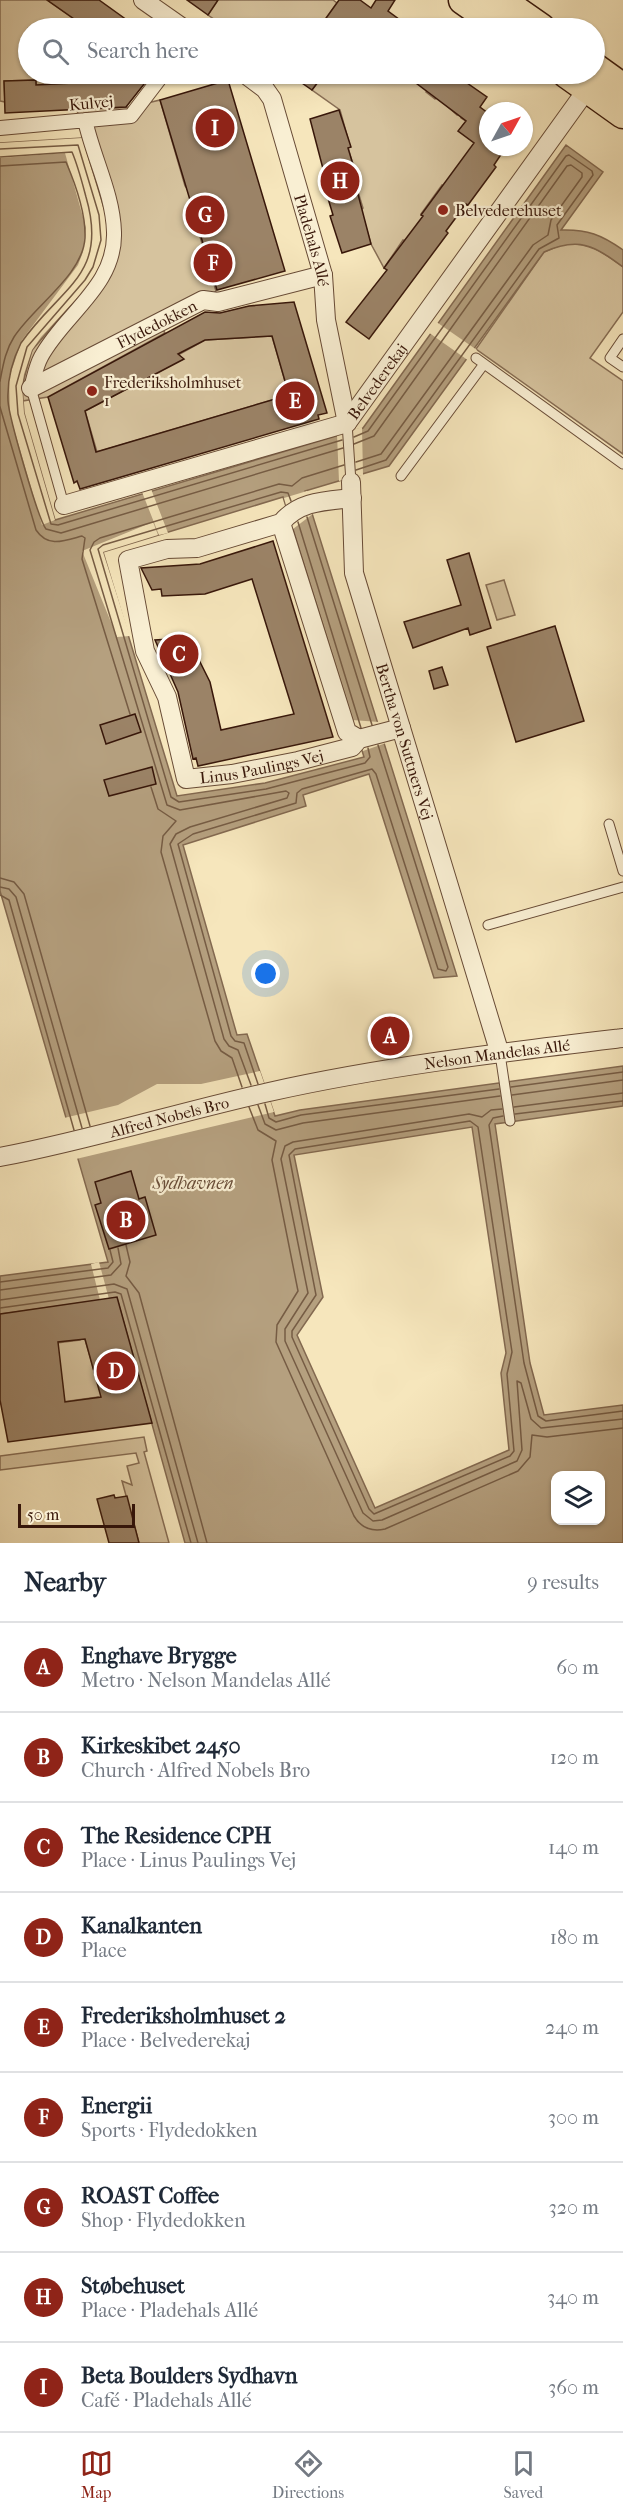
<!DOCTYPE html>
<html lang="en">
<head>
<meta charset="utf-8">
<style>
	body { margin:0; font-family:"IM FELL French Canon",serif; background:#f6f6f7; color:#1f2937 }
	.controls { position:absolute; right:18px; bottom:18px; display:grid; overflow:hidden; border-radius:12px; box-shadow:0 2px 4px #0004 }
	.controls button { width:54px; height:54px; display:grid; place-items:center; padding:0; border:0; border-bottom:2px solid #e0e1e3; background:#fff; color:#1f2937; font:30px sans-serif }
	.compass { position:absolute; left:479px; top:102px; width:54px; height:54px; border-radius:50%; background:#fff; box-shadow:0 2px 4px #0004; rotate:50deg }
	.scale { position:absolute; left:18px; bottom:15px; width:117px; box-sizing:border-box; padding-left:6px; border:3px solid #38170a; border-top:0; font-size:16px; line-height:21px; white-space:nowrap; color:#38170a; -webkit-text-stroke:4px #f9efd3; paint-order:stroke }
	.you { position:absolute; left:266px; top:974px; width:21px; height:21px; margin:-15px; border:4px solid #fff; border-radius:50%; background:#1a73e8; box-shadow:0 0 0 9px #1a73e833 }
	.badge { display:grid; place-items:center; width:39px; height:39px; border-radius:50%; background:#8f2418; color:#fff; font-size:20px; font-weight:700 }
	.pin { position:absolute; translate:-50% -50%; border:3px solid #fff; box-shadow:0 2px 6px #0006 }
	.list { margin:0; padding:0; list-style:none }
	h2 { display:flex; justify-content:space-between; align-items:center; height:78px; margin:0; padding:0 24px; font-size:26px }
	h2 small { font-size:20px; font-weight:400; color:#747a83 }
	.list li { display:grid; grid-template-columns:39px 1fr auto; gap:18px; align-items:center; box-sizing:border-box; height:90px; padding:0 24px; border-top:2px solid #e0e1e3 }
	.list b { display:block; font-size:22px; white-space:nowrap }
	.list p { margin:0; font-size:20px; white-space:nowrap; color:#747a83 }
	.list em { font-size:20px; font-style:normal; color:#747a83 }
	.icon { flex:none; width:33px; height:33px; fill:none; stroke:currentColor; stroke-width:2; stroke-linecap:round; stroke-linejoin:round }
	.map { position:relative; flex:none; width:623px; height:1543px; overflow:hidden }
	.search { position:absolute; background:#fff; box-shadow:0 2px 4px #0004; left:18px; right:18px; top:18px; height:66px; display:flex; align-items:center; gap:15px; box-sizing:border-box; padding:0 21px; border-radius:33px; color:#747a83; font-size:22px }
	.sheet { height:888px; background:#fff }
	nav { display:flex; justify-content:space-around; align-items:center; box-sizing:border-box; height:84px; border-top:2px solid #e0e1e3; background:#fff; font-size:16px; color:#747a83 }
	nav a { display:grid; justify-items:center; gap:3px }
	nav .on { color:#8f2418 }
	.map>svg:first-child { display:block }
</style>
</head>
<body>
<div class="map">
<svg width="623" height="1543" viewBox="0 0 623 1543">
	<rect width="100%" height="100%" fill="#f6e6bc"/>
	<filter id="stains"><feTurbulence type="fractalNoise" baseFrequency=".00333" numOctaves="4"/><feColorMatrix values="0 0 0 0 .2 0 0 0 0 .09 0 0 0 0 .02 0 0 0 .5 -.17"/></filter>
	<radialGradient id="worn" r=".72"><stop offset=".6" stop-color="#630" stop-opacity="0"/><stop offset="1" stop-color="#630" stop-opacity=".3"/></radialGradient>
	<!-- green -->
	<path fill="#d6c39e" stroke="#876d54" stroke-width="1.5" d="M 0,0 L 47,0 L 87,28 L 28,28 L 28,74 L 116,74 L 111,81 L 36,85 L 36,80 L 4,81 L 5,102 L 0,101 Z
		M 218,0 L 333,0 L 337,3 L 319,28 L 227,28 L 208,15 Z
		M 324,74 L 404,74 L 427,90 L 426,92 L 435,99 L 437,97 L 457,115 L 462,115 L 461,118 L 466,121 L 459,131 L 477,143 L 444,186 L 442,185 L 421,214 L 424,217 L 406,241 L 403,240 L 384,268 L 371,244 L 361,210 L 363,208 L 354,179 L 357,177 L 348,148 L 350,146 L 340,110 L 312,90 Z
		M 160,100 L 185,186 L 200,203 L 191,206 L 216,291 L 194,310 L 162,328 L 165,333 L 48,397 L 22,401 L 24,374 L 32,350 L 54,323 L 105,214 L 77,110 L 131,107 Z
		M 563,244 C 588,242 603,252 623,267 L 623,312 L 590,358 L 623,381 L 623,454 L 476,349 L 544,252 Z
		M 272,336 L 289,395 L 97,452 L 85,411 L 180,360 L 178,355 L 205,340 Z
		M 504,580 L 515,615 L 497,620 L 486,585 Z
		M 84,1336 L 103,1401 L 98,1397 L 33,1406 L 25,1347 L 80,1340 Z
		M 144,1437 L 147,1451 L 144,1452 L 169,1543 L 139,1543 L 122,1481 L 132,1485 L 127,1466 L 139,1463 L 136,1453 L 0,1470 L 0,1456 Z"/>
	<!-- water -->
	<path fill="#b5a07f" stroke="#836950" stroke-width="1.5" fill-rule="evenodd" d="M 82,138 L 105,214 L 76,299 L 32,350 L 22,386 L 24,413 L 55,520 L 363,428 L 566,145 L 603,172 L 561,230 C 587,229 602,235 623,250 L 623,267 C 595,246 579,236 544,252 L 389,466 L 305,491 L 457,976 L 434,978 L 369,774 L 303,795 L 306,806 L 183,845 L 237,1035 L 247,1034 L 275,1116 L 300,1110 L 623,1066 L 623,1106 L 495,1124 L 530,1363 L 544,1415 L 623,1405 L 623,1543 L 185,1543 L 117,1298 L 0,1314 L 0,1276 L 108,1262 L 0,891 L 0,143 ZM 283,497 L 364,757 L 265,783 L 177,796 L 103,552 ZM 472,1127 L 506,1353 L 501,1373 L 509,1450 L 375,1508 L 297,1335 L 323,1297 L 294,1155 ZM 556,1476 L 600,1476 L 600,1520 L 556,1520 Z"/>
	<!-- pier -->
	<path fill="#f6e6bc" d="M 82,138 L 105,214 L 108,240 L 98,270 L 76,299 L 41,337 L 32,350 L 24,374 L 22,386 L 24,413 L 55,520 L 42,525 L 10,415 L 9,378 L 22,340 L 78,265 L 83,252 L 86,228 L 65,153 L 0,158 L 0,143 Z
		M 435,321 L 477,350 L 469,361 L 428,332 Z
		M 362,427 L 363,475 L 339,481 L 337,435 Z
		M 151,489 L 168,533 L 159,535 L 142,492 Z
		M 307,491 L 314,513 L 293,529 L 284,498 Z
		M 153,522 L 158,535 L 103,552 L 130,636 L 117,637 L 82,551 Z
		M 352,720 L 379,722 L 386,743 L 363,751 Z
		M 260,1071 L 274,1112 L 76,1159 L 64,1118 L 118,1105 L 157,1084 L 201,1084 Z
		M 99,1262 L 109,1299 L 100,1300 L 91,1264 Z"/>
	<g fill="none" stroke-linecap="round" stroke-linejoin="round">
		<!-- shore -->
		<path stroke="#765c44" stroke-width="1.5" d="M 0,149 L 78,145 L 99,215 L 101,240 L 93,267 L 85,280 L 27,347 L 16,386 L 18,414 L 51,524 L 58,525 L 342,440
			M 0,157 L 72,152 C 78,166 82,182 86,197 C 109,276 60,287 21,343 C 12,361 7,381 8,401 C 9,417 38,519 46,529 L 61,533 L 343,448
			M 0,166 L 66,162 C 75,183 86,214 85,238 C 83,275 33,307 14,337 C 5,351 3,366 0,381
			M 0,407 L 36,530 C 48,548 64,541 82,536 L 85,538 L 82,559 L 130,714
			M 354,437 L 368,431 L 566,156 L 569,155 L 592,171 L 593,175 L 557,225 L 559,238 L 539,249 L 386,460 L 356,470
			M 354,444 L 374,436 L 567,166 L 571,165 L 582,173 L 582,177 L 551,220 L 548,235 L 533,245 L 381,454 L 356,462
			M 291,501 L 288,493 L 281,492 L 103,545 L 98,549 L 171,797 L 179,802 L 266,789 L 365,763 L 370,757 L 368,748
			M 307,517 L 372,725
			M 298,522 L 361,728
			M 151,787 L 158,809 L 176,821 L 163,836 L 161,852 L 215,1041 L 221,1051 L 232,1058 L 242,1087
			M 0,878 L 14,882 L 24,894 L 90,1126
			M 0,887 L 9,889 L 16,897 L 82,1128
			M 0,895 L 9,900 L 74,1130
			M 258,1084 L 244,1043 L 235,1041 L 231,1036 L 178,844 L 193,834 L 296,803 L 297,793 L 302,789 L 372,769 L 376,774 L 438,969 L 446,971 L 448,967 L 378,745
			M 251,1085 L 238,1050 L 229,1046 L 224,1039 L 170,844 L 176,834 L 190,827 L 287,798 L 289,793 L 286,791 L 180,810 L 167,805 L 90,550 L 94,542 L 100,538 L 279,484 L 292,486 L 302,478 L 344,465
			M 511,1087 L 623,1072
			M 512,1095 L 623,1080
			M 265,1104 L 269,1118 L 276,1122 L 301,1115 L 499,1089
			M 258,1105 L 265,1124 L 276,1130 L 303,1123 L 500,1096
			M 249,1107 L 258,1130 L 276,1141 L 272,1160 L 298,1291 L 277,1325 L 276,1342 L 354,1516 C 361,1528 371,1532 385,1529 L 518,1471 L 530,1457 L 532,1435 L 547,1437 L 623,1428
			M 514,1107 L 623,1093
			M 502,1109 L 491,1110 L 482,1117 L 469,1114 L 293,1142 L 285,1146 L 281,1159 L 308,1293 L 285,1329 L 285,1341 L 363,1513 L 373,1521 L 382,1520 L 517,1461 L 522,1450 L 517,1381 L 521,1383 L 531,1419 L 541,1428 L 623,1419
			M 515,1114 L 623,1101
			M 503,1116 L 493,1118 L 489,1125 L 524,1363 L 538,1416 L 546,1421 L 623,1411
			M 470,1121 L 478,1127 L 512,1352 L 507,1374 L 514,1451 L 510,1456 L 374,1514 L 369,1509 L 292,1337 L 292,1331 L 316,1295 L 289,1155 L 295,1149 Z
			M 126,1245 L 130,1262 L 126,1276 L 139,1293 L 207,1543
			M 0,1282 L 108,1268 L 113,1262 L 110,1250
			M 0,1290 L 111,1275 L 121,1264 L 118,1248
			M 0,1300 L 114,1284 L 127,1289 L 198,1543
			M 0,1308 L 115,1292 L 121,1294 L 191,1543"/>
	</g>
	<!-- building -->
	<path fill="#9b8367" stroke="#38170a" stroke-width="1.5" fill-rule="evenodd" d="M 47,0 L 99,0 L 138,28 L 87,28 Z
		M 187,0 L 218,0 L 208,15 Z
		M 339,0 L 360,0 L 371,8 L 376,0 L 395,0 L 388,11 L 411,28 L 371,28 L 361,21 L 356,28 L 319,28 Z
		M 116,74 L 152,74 L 126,107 L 5,113 L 4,81 L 36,80 L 36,85 L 111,81 Z
		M 289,74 L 324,74 L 312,90 Z
		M 404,74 L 454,74 L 487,97 L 480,107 L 488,113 L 488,147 L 506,147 L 494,165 L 496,167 L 468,205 L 466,204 L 446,231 L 448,233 L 369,339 L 346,322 L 387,270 L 384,268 L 389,261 L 423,216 L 421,215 L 474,143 L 458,131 L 466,121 Z
		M 228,80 L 285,271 L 217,290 L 160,100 Z
		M 339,110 L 351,147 L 348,148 L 357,178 L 354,179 L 371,244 L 342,253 L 330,216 L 333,215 L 324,185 L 327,184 L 310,119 Z
		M 294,302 L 327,413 L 318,415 L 319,419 L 80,489 L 77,481 L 74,483 L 48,397 L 205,312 L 220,313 L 249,306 ZM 272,336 L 289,395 L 96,452 L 85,411 L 184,359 L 178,354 L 205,340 Z
		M 273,541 L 333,737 L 198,766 L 196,758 L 193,759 L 178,692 L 155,640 L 188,638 L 210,682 L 221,730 L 294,714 L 252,579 L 205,594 L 162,596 L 161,589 L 152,590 L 141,568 L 200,564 Z
		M 469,553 L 491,628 L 470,635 L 468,628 L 413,648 L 404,622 L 461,605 L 447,560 Z
		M 555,626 L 584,721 L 516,742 L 487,647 Z
		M 442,667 L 448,685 L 434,689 L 429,671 Z
		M 135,714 L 141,732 L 106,744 L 100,725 Z
		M 152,767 L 156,784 L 109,796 L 104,780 Z
		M 131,1171 L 139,1199 L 145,1197 L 156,1235 L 109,1249 L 95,1205 L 101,1203 L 95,1182 Z
		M 117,1297 L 152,1423 L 8,1442 L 0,1400 L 0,1314 ZM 85,1339 L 101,1397 L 65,1402 L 58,1342 Z
		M 114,1495 L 115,1498 L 127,1496 L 139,1543 L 109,1543 L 97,1499 Z"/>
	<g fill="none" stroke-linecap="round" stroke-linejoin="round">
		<!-- service casing -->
		<g stroke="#684b36" stroke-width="11">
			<path id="service" d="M 623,339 L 610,358 L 623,367
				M 476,358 L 623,464
				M 31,388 L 64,505
				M 347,423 L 351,482
				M 401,476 L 484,364
				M 609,824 L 623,871
				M 488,925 L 623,887
				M 500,1054 L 510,1121"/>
		</g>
		<!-- pedestrian casing -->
		<g stroke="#684b36" stroke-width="16">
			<path id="pedestrian" d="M 0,128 L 131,116 L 163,74
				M 31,388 C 34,378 36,366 41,357 C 64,314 116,286 114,232 C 113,194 93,157 85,120"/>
		</g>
		<!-- minor casing -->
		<g stroke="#684b36" stroke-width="20">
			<g id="minor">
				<path d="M 143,0 L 183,28"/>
				<path id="s1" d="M 245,74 L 265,89 L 272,99 L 323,275 L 326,320 L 347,423"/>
				<path id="s2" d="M 31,388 L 203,300 L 218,302 L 323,275"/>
				<path id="s3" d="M 351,482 L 354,573 L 500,1054"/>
				<path id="s4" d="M 352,498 C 325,501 299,501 281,523 L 197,548 L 167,549 L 128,560 L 145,651 L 167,697 L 186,779 L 232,774 L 298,761 L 352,747 L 359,739 L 401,728"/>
				<path id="s5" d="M 64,505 L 347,423 L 580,99"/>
				<path d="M 281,523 L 347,732 L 359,739"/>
				<path id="s6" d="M 0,1157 C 90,1140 179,1112 269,1092 C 385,1066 505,1052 623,1038"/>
			</g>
		</g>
		<!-- primary casing -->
		<g stroke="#38170a" stroke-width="31">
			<path id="primary" d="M 463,0 L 503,28
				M 501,0 L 541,28
				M 594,67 L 623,88
				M 567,74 L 623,114"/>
		</g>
		<!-- service -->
		<use href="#service" stroke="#f9efd3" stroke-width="9"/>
		<!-- pedestrian -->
		<use href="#pedestrian" stroke="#f9efd3" stroke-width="14"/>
		<!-- minor -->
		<use href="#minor" stroke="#f9efd3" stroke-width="18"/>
		<!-- primary -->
		<use href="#primary" stroke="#f6e6bc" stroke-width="28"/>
	</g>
	<!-- markers -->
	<g fill="#8f2418" stroke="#f9efd3" stroke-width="2">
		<circle cx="443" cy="210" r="6"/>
		<circle cx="92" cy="391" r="6"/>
	</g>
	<g text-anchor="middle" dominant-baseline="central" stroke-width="4.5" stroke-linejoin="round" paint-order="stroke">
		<!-- street labels -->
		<g font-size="16" fill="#38170a" stroke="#f9efd3">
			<text transform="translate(91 103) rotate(-5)">Kulvej</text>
			<text stroke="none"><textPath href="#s1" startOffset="184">Pladehals Allé</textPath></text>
			<text stroke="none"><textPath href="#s2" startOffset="141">Flydedokken</textPath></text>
			<text stroke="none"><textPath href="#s5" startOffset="346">Belvederekaj</textPath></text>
			<text stroke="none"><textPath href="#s3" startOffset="267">Bertha von Suttners Vej</textPath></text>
			<text stroke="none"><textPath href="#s4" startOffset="540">Linus Paulings Vej</textPath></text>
			<text stroke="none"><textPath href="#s6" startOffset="508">Nelson Mandelas Allé</textPath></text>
			<text stroke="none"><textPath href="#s6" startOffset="174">Alfred Nobels Bro</textPath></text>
		</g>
		<!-- poi labels -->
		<g font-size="16" fill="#38170a" stroke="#f9efd3" text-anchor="start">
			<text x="455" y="210">Belvederehuset</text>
			<text x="104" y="382">Frederiksholmhuset<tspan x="104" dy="18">1</tspan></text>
		</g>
		<!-- water labels -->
		<g font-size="18" font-style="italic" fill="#6a4e39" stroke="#f9efd3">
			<text x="193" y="1183">Sydhavnen</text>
		</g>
	</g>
	<rect width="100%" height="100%" filter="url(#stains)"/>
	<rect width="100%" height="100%" fill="url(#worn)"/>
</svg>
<div class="controls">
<button><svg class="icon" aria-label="layers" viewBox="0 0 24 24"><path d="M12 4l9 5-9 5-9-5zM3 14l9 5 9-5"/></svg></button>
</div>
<svg class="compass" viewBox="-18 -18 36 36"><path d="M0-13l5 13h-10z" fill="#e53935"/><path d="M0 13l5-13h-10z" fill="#747a83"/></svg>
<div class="scale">50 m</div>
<div class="you"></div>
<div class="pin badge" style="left:390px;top:1036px">A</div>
<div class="pin badge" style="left:126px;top:1220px">B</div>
<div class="pin badge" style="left:179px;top:654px">C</div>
<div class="pin badge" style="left:116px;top:1371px">D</div>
<div class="pin badge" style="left:295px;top:401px">E</div>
<div class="pin badge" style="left:213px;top:263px">F</div>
<div class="pin badge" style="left:205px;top:215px">G</div>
<div class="pin badge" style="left:340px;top:181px">H</div>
<div class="pin badge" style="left:215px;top:128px">I</div>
<div class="search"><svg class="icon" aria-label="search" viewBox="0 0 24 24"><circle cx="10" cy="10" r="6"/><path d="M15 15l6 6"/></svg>Search here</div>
</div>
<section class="sheet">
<h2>Nearby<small>9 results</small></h2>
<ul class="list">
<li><span class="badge">A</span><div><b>Enghave Brygge</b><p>Metro · Nelson Mandelas Allé</p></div><em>60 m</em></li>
<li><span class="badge">B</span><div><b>Kirkeskibet 2450</b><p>Church · Alfred Nobels Bro</p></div><em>120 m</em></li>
<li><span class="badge">C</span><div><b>The Residence CPH</b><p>Place · Linus Paulings Vej</p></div><em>140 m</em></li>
<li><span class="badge">D</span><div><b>Kanalkanten</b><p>Place</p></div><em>180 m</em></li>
<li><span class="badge">E</span><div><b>Frederiksholmhuset 2</b><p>Place · Belvederekaj</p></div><em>240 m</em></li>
<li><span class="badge">F</span><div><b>Energii</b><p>Sports · Flydedokken</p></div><em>300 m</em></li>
<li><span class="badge">G</span><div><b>ROAST Coffee</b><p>Shop · Flydedokken</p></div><em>320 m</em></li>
<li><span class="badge">H</span><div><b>Støbehuset</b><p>Place · Pladehals Allé</p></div><em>340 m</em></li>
<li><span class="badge">I</span><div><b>Beta Boulders Sydhavn</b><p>Café · Pladehals Allé</p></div><em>360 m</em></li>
</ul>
</section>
<nav>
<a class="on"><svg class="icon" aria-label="map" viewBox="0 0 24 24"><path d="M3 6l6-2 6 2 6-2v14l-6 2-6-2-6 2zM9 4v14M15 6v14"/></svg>Map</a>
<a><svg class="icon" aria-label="directions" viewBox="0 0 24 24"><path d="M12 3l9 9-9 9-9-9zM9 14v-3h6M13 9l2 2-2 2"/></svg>Directions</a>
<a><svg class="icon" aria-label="saved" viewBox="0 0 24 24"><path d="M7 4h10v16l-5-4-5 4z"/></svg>Saved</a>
</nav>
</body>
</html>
